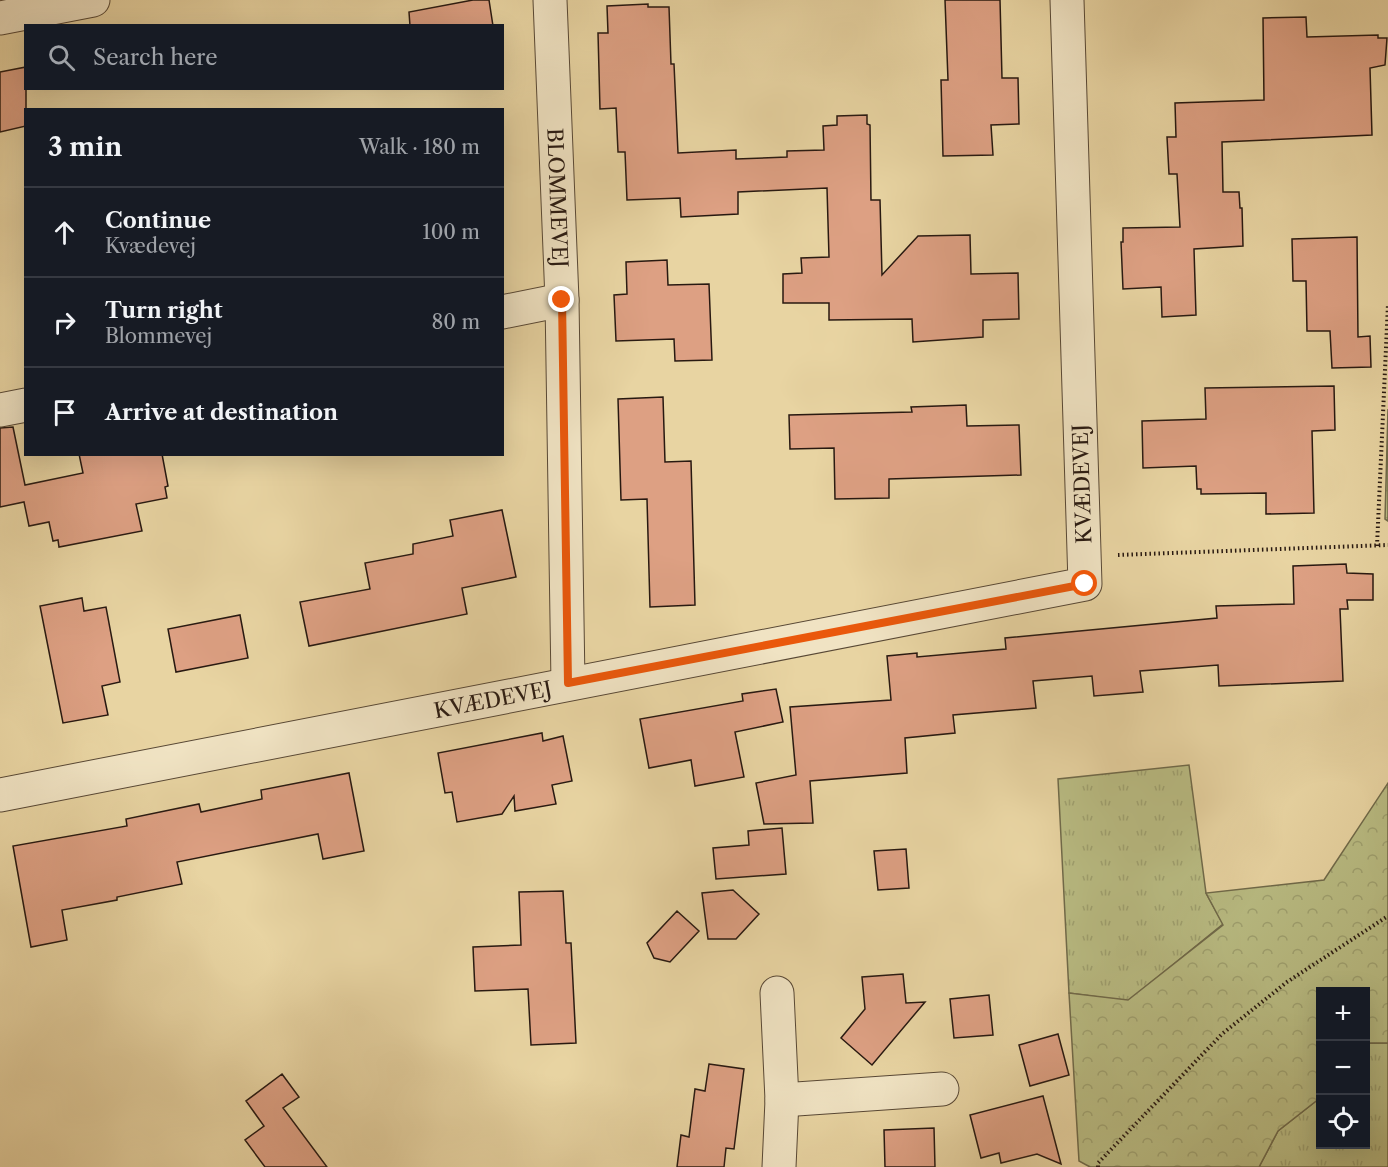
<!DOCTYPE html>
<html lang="en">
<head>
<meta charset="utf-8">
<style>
	body { margin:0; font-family:"Libre Caslon Text",serif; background:#242831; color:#f1f3f6 }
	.controls { position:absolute; right:18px; bottom:18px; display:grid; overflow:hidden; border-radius:0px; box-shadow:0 6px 24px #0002 }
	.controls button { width:54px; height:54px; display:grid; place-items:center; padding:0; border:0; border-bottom:2px solid #363941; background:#171b24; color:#f1f3f6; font:30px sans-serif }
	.stop { position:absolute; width:18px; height:18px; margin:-14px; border:4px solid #ea580c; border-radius:50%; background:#fff }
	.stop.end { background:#ea580c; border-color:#fff; box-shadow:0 2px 6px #0008 }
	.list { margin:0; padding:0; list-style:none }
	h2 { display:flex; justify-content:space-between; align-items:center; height:78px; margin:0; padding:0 24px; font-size:26px }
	h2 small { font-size:20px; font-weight:400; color:#9ea1a6 }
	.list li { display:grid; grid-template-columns:39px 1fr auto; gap:18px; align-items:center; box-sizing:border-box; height:90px; padding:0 24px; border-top:2px solid #363941 }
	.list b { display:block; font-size:22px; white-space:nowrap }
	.list p { margin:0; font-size:20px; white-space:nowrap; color:#9ea1a6 }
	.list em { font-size:20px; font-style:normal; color:#9ea1a6 }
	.icon { flex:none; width:33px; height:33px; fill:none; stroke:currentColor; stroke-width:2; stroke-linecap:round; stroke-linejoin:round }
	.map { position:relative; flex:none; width:1388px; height:1167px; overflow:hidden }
	.search { position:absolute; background:#171b24; box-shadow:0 6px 24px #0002; left:24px; top:24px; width:480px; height:66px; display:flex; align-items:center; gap:15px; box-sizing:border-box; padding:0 21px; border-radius:0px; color:#9ea1a6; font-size:22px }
	.panel { position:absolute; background:#171b24; box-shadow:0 6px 24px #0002; left:24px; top:108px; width:480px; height:348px; border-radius:0px }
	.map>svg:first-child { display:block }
</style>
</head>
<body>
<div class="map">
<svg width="1388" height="1167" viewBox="0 0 1388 1167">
	<defs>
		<pattern id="grass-tufts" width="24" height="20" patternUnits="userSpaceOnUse" patternTransform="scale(1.5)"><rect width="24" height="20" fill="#b9bc83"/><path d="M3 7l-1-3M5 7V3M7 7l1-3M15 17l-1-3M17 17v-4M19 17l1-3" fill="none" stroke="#9fa170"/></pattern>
		<pattern id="forest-crowns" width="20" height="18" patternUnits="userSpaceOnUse" patternTransform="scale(1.5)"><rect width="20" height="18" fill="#b9bc83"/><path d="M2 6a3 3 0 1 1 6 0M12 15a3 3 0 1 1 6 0" fill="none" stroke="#9fa170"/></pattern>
	</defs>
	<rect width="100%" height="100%" fill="#e8d4a2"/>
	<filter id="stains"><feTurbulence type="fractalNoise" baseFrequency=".00333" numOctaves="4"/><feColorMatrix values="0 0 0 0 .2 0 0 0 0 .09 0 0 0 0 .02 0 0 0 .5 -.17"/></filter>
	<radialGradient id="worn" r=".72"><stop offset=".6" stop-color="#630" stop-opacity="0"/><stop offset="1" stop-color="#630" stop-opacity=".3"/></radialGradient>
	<!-- grass -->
	<path fill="url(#grass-tufts)" stroke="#706a4a" stroke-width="1.5" d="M 1189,765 L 1206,893 L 1223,924 L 1128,1001 L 1069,993 L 1058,779 Z
		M 1366,1043 L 1388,1043 L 1388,1167 L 1259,1167 L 1278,1131 L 1320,1098 L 1320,1144 L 1366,1144 Z"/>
	<!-- forest -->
	<path fill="url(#forest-crowns)" stroke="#706a4a" stroke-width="1.5" d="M 1388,409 L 1388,521 L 1385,519 Z
		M 1388,783 L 1388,1043 L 1366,1043 L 1366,992 L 1320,992 L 1320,1098 L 1278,1131 L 1259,1167 L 1090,1167 L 1079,1161 L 1069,993 L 1128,1000 L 1223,925 L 1206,893 L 1324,880 Z"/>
	<!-- building -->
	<path fill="#dda083" stroke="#281911" stroke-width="1.5" d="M 473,0 L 489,0 L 493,26 L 410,26 L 409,12 Z
		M 945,0 L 1000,0 L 1002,78 L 1018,78 L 1019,124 L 991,125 L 993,155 L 943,156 L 941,80 L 948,80 Z
		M 648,4 L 648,7 L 669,7 L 671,64 L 674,64 L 678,153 L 736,150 L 736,159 L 787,157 L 787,151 L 824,150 L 823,126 L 837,125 L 837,116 L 867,115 L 867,124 L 870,125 L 871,200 L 880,200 L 882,275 L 918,236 L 970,235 L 971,274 L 1018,273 L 1019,319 L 983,320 L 983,337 L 913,342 L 912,319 L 829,320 L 829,303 L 783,303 L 783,274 L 802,273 L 801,258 L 829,257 L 827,188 L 738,192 L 738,214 L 681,217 L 680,198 L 627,200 L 625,152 L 618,152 L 616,108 L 600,109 L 598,33 L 608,33 L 607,6 Z
		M 1306,17 L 1307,37 L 1378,35 L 1378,38 L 1387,38 L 1385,65 L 1370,68 L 1372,135 L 1222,142 L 1223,192 L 1239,192 L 1240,208 L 1242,208 L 1243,246 L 1194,249 L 1196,315 L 1162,317 L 1161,287 L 1123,289 L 1121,242 L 1123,242 L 1123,228 L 1180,227 L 1177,174 L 1169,174 L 1167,137 L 1176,137 L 1175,103 L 1264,100 L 1263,18 Z
		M 26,67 L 26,126 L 0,132 L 0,72 Z
		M 1357,237 L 1358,337 L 1370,336 L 1371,367 L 1332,368 L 1330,331 L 1307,331 L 1306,281 L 1293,281 L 1292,239 Z
		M 667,260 L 668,285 L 709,284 L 712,360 L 675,361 L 674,339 L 616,341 L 614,295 L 627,294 L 626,262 Z
		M 1334,386 L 1335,430 L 1312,431 L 1314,513 L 1266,514 L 1266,493 L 1201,494 L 1201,489 L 1197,489 L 1196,466 L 1143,468 L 1142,421 L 1206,419 L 1205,388 Z
		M 663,397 L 665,462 L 691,461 L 695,605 L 650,607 L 647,499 L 621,500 L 618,399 Z
		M 966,405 L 967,426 L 1019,425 L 1021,475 L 889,479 L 889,498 L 835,499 L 834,448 L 790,449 L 789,415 L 912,412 L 911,407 Z
		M 13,427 L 25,485 L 83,473 L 79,454 L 162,454 L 168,486 L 165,487 L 167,498 L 136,504 L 142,531 L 59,547 L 58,540 L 53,541 L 49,522 L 29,526 L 24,502 L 0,507 L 0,428 Z
		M 502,510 L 516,577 L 462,588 L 467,614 L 309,646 L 300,602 L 370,589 L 365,563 L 413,554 L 413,544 L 453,536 L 450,520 Z
		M 1346,564 L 1347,573 L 1373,574 L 1373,600 L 1347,600 L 1348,609 L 1340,609 L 1343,681 L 1219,686 L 1218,665 L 1140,671 L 1143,692 L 1094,696 L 1092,676 L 1033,681 L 1036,708 L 953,715 L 955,733 L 905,738 L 907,773 L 810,781 L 813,823 L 764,824 L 756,783 L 796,775 L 790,707 L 891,700 L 887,656 L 917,653 L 917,657 L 1006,649 L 1005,638 L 1217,618 L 1216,606 L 1294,604 L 1293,566 Z
		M 82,598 L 84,611 L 106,607 L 120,682 L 102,686 L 108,715 L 63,723 L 40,606 Z
		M 240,615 L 248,658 L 176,672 L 168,629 Z
		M 776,689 L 783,722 L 735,732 L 744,777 L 695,786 L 691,760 L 649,768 L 640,719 L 743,701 L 742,694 Z
		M 542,733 L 543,741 L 563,736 L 572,781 L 552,785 L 556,804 L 515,811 L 514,796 L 502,814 L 457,822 L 452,792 L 445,793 L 438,753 Z
		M 349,773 L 364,851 L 323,859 L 318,834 L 177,862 L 182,884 L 117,897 L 117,900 L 62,910 L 67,940 L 31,947 L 13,846 L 127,826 L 126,819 L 199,804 L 201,812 L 262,799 L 261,790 Z
		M 782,828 L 786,874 L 716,879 L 713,848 L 749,845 L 748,831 Z
		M 906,849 L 909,888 L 878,890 L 874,851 Z
		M 733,890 L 759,914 L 736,939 L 708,939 L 702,893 Z
		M 563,891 L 566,943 L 571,943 L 576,1043 L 531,1045 L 528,989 L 475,991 L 473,947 L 521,945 L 519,892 Z
		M 677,911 L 699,931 L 670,962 L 654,958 L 647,943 Z
		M 903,974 L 906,1003 L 925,1002 L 872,1065 L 841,1038 L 865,1009 L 862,977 Z
		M 989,995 L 993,1035 L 954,1038 L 950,999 Z
		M 1058,1034 L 1069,1075 L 1030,1086 L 1019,1045 Z
		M 709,1064 L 744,1069 L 734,1149 L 726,1148 L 724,1167 L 677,1167 L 681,1135 L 689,1137 L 695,1089 L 705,1091 Z
		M 282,1074 L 299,1097 L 283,1108 L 327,1167 L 265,1167 L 245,1140 L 264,1126 L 246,1101 Z
		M 1043,1096 L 1061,1164 L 1037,1154 L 1001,1163 L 999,1153 L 981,1158 L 970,1115 Z
		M 934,1128 L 935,1167 L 885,1167 L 884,1130 Z"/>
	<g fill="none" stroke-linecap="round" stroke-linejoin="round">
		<!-- minor casing -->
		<g stroke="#584835" stroke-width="35">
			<g id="minor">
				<path id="s1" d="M 550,0 L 562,300 L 568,683"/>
				<path d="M 0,18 L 93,0"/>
				<path d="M 502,312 L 562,300"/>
				<path d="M 0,410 L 26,405"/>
				<path id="s2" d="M 0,795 L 1085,584 L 1067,0"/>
				<path d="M 777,993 L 782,1100 L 779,1167"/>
				<path d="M 782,1100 L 942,1089"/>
			</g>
		</g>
		<!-- path -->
		<path stroke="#281911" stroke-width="4" stroke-dasharray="1.5 3" stroke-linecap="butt" d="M 1377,546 L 1388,304
			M 1118,555 L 1388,545
			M 1098,1167 L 1098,1163 L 1222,1034 L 1287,982 L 1388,916"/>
		<!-- minor -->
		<use href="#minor" stroke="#f0e3c3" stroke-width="33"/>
	</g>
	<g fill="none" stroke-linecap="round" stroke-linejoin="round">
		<!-- route -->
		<path stroke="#ea580c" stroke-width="8" d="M 562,300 L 568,683 L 1085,584"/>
	</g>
	<g text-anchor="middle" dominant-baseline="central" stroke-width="5" stroke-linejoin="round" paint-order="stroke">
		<!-- street labels -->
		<g font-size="21" fill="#281911" stroke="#f0e3c3">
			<text stroke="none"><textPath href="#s1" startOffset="198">BLOMMEVEJ</textPath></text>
			<text transform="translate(1082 484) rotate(-92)">KVÆDEVEJ</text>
			<text stroke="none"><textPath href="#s2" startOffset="502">KVÆDEVEJ</textPath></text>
		</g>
	</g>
	<rect width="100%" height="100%" filter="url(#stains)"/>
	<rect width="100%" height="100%" fill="url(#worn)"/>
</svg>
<div class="controls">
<button>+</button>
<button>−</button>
<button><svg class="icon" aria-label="locate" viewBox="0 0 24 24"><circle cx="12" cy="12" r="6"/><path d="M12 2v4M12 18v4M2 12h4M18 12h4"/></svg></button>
</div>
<div class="stop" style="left:1085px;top:584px"></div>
<div class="stop end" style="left:562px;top:300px"></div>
<div class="search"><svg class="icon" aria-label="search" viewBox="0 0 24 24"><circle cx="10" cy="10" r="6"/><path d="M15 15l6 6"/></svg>Search here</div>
<section class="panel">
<h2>3 min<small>Walk · 180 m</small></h2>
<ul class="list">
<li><svg class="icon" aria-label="ahead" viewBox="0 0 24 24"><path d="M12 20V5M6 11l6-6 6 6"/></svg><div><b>Continue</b><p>Kvædevej</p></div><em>100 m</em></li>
<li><svg class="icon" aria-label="right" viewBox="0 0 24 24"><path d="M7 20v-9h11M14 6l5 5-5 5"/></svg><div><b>Turn right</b><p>Blommevej</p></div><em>80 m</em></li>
<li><svg class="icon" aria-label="arrive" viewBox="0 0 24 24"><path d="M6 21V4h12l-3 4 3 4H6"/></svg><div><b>Arrive at destination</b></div></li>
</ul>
</section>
</div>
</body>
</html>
